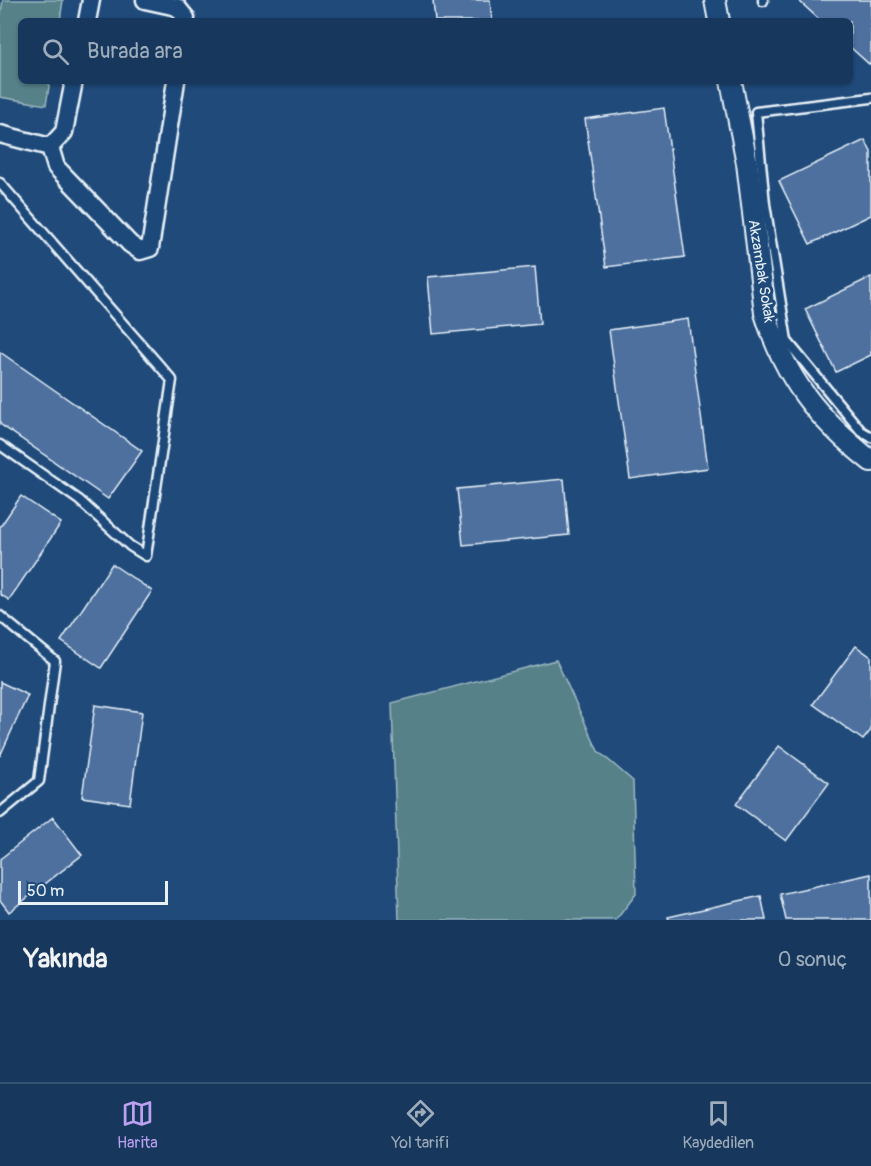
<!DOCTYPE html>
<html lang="tr">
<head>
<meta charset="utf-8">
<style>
	body { margin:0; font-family:Pangolin,sans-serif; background:#244365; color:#f1f3f6 }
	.scale { position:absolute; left:18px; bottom:15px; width:150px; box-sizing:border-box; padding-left:6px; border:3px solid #e8f1f8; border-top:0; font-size:16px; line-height:21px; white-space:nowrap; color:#e8f1f8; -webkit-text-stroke:4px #1f4a7a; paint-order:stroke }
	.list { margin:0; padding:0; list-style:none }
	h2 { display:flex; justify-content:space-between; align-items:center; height:78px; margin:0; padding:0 24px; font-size:26px }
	h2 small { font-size:20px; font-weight:400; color:#9eacbb }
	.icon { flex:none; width:33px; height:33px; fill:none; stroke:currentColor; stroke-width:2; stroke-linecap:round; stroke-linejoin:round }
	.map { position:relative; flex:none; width:871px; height:920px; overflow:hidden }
	.search { position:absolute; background:#17385c; box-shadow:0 2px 4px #0004; left:18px; right:18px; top:18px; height:66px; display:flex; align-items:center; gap:15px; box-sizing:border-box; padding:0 21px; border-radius:9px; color:#9eacbb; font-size:22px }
	.sheet { height:162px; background:#17385c }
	nav { display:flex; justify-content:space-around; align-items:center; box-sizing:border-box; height:84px; border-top:2px solid #365272; background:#17385c; font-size:16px; color:#9eacbb }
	nav a { display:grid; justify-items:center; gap:3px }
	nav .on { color:#bca0f2 }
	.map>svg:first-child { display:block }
</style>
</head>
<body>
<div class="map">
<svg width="871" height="920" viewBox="0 0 871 920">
	<rect width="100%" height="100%" fill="#1f4a7a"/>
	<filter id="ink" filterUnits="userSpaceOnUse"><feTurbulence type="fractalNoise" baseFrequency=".0167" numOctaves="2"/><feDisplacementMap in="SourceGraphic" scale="12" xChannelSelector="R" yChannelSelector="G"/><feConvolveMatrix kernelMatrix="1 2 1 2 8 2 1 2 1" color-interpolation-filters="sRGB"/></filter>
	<g filter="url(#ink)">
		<!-- green -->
		<path fill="#568189" stroke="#9fb9c0" stroke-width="1.5" d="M 3,0 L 63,0 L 60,21 L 21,21 L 21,81 L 50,81 L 46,105 L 0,97 L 0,18 Z
			M 556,660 L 598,751 L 633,781 L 636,894 L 616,920 L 399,920 L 392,703 Z"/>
		<!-- building -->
		<path fill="#4e6f9f" stroke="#e8f1f8" stroke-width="1.5" d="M 433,0 L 490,0 L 492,21 L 435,21 Z
			M 798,0 L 871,0 L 871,61 L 869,64 L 850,47 L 850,21 L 821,21 Z
			M 664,108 L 685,257 L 606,267 L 585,119 Z
			M 865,140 L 871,152 L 871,215 L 810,244 L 779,181 Z
			M 535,267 L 540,324 L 433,334 L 428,277 Z
			M 871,277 L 871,355 L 836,372 L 805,309 Z
			M 688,319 L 708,468 L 630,479 L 609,330 Z
			M 0,352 L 142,451 L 108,499 L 0,424 Z
			M 564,479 L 569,535 L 463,545 L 457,489 Z
			M 21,496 L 61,523 L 9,600 L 0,594 L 0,527 Z
			M 112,564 L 152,591 L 101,668 L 61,641 Z
			M 856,646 L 871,657 L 871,730 L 863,740 L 813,704 Z
			M 0,682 L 28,695 L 0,756 Z
			M 95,705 L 142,712 L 130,804 L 82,797 Z
			M 779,746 L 829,783 L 786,841 L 736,804 Z
			M 53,817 L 82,855 L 9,912 L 0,900 L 0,859 Z
			M 871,874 L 871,920 L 786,920 L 780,894 Z
			M 761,896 L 766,920 L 669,920 L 668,917 Z"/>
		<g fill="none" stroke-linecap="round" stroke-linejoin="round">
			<!-- service casing -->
			<g stroke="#e8f1f8" stroke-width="13">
				<path id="service" d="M 763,0 L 763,1
					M 871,98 L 756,112 L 765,204 L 787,341 L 861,431 L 871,437
					M 0,183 L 172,380 L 146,556 L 130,546 L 79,500 L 0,445
					M 0,616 L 55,661 L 39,781 L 0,813"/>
			</g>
			<!-- minor casing -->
			<g stroke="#e8f1f8" stroke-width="21">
				<path id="minor" d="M 145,0 L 177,7 L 186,18 L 185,21
					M 87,21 L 91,0
					M 0,134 L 50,147
					M 50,147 L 56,167 L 130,244 L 140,251 L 150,248 L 176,81
					M 50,147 L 64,132 L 74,81"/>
			</g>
			<!-- tertiary casing -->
			<g stroke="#e8f1f8" stroke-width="24">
				<path id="tertiary" d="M 715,0 L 719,21
					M 731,81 L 747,163 L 765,313 C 785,379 818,419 871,461"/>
			</g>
			<!-- service -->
			<use href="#service" stroke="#1f4a7a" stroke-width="8"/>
			<!-- minor -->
			<use href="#minor" stroke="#1f4a7a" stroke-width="16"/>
			<!-- tertiary -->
			<use href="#tertiary" stroke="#1f4a7a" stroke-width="20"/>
		</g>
	</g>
	<g text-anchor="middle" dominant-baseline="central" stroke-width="6" stroke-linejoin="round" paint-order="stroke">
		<!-- street labels -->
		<g font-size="15" fill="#e8f1f8" stroke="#1f4a7a">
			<text transform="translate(761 271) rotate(81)">Akzambak Sokak</text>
		</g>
	</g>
</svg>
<div class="scale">50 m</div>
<div class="search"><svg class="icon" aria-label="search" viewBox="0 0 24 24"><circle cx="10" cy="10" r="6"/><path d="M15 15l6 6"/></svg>Burada ara</div>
</div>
<section class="sheet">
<h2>Yakında<small>0 sonuç</small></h2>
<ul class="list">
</ul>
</section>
<nav>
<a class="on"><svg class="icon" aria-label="map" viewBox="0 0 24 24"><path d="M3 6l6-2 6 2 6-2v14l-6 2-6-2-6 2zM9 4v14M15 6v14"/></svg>Harita</a>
<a><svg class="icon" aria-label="directions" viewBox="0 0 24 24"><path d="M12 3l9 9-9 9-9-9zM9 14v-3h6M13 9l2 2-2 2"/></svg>Yol tarifi</a>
<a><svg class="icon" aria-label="saved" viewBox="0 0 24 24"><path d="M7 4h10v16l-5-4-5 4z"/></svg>Kaydedilen</a>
</nav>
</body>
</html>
